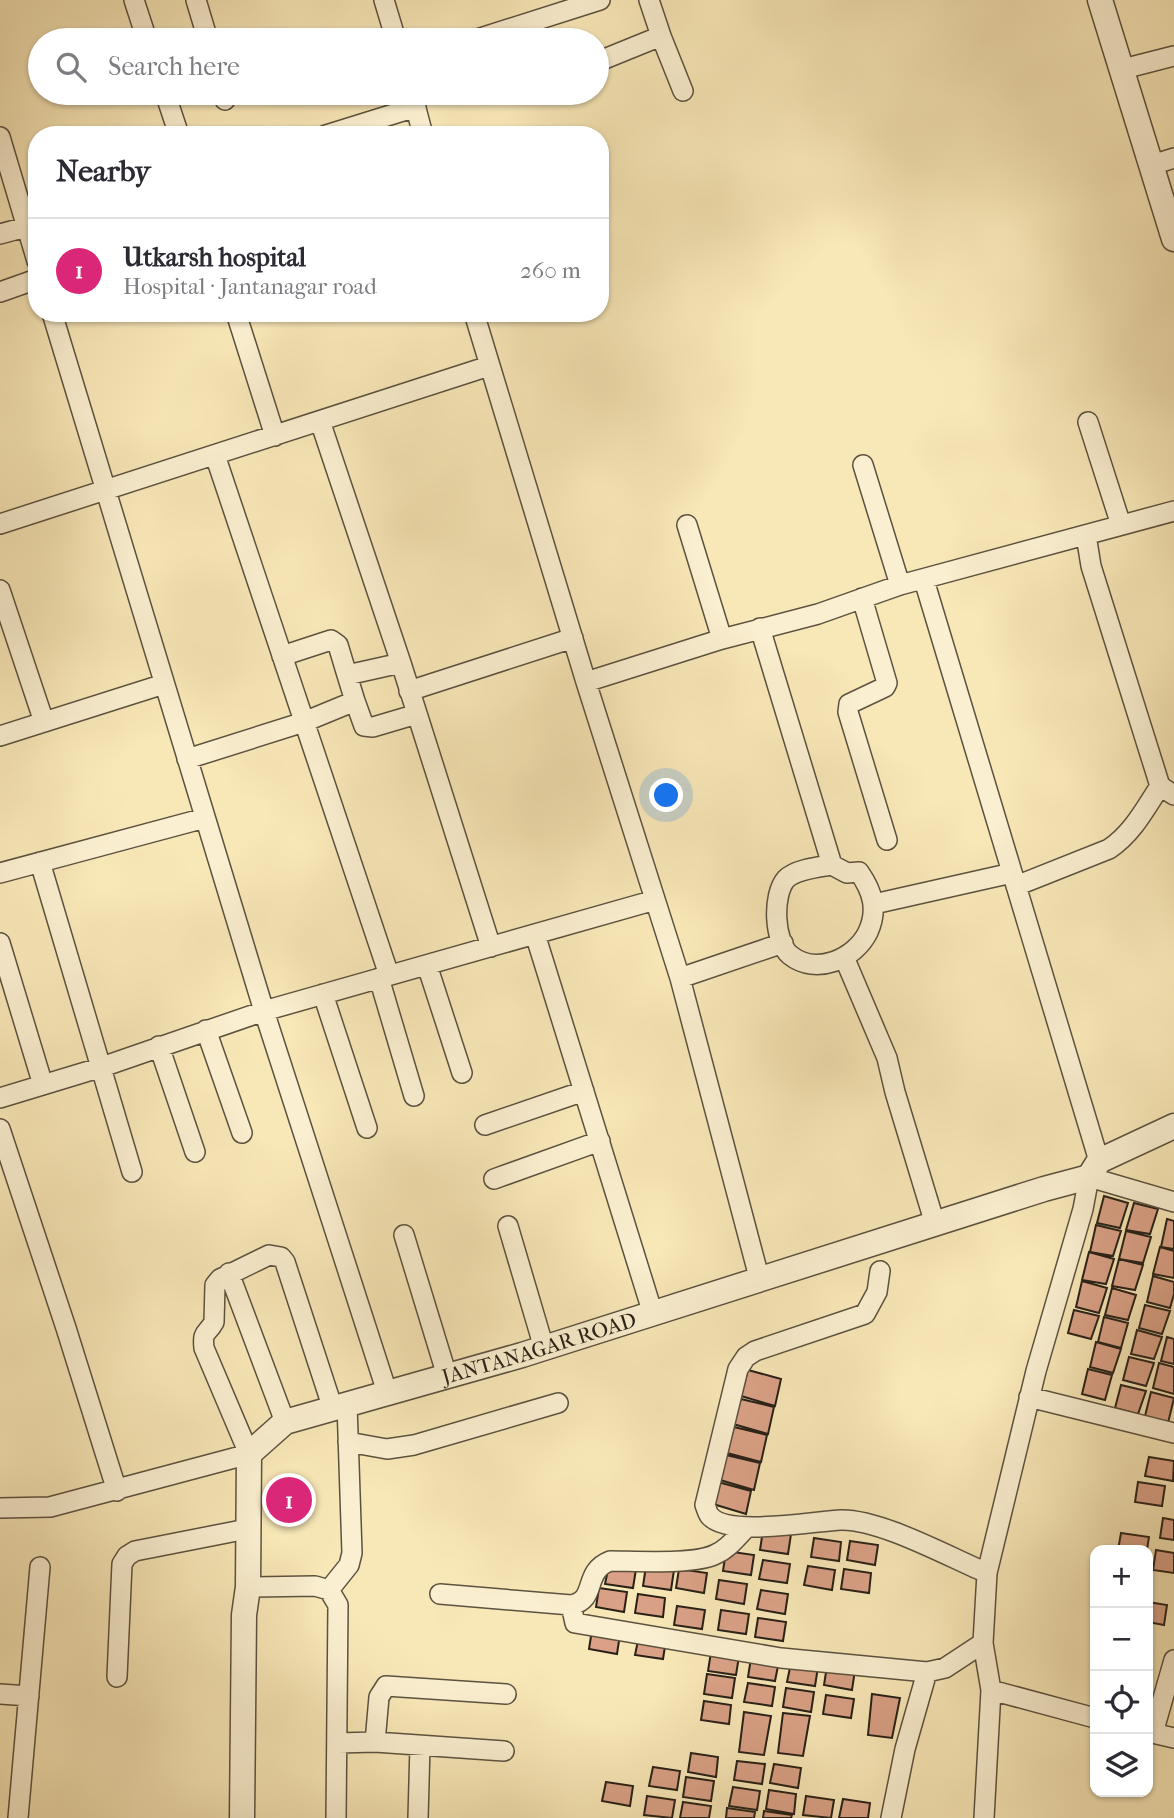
<!DOCTYPE html>
<html lang="en">
<head>
<meta charset="utf-8">
<style>
	body { margin:0; font-family:"IM FELL French Canon",serif; background:#f7f7f7; color:#2b2b33 }
	.controls { position:absolute; right:21px; bottom:21px; display:grid; overflow:hidden; border-radius:14px; box-shadow:0 2px 5px #0004 }
	.controls button { width:63px; height:63px; display:grid; place-items:center; padding:0; border:0; border-bottom:2px solid #e1e1e2; background:#fff; color:#2b2b33; font:35px sans-serif }
	.you { position:absolute; left:667px; top:796px; width:24px; height:24px; margin:-18px; border:5px solid #fff; border-radius:50%; background:#1a73e8; box-shadow:0 0 0 10px #1a73e833 }
	.badge { display:grid; place-items:center; width:46px; height:46px; border-radius:50%; background:#db2777; color:#fff; font-size:23px; font-weight:700 }
	.pin { position:absolute; translate:-50% -50%; border:4px solid #fff; box-shadow:0 2px 7px #0006 }
	.list { margin:0; padding:0; list-style:none }
	h2 { display:flex; justify-content:space-between; align-items:center; height:91px; margin:0; padding:0 28px; font-size:30px }
	h2 small { font-size:23px; font-weight:400; color:#7c7c81 }
	.list li { display:grid; grid-template-columns:46px 1fr auto; gap:21px; align-items:center; box-sizing:border-box; height:105px; padding:0 28px; border-top:2px solid #e1e1e2 }
	.list b { display:block; font-size:26px; white-space:nowrap }
	.list p { margin:0; font-size:23px; white-space:nowrap; color:#7c7c81 }
	.list em { font-size:23px; font-style:normal; color:#7c7c81 }
	.icon { flex:none; width:38px; height:38px; fill:none; stroke:currentColor; stroke-width:2; stroke-linecap:round; stroke-linejoin:round }
	.map { position:relative; flex:none; width:1174px; height:1818px; overflow:hidden }
	.search { position:absolute; background:#fff; box-shadow:0 2px 5px #0004; left:28px; top:28px; width:581px; height:77px; display:flex; align-items:center; gap:18px; box-sizing:border-box; padding:0 24px; border-radius:38px; color:#7c7c81; font-size:26px }
	.panel { position:absolute; background:#fff; box-shadow:0 2px 5px #0004; left:28px; top:126px; width:581px; height:196px; border-radius:28px }
	.map>svg:first-child { display:block }
</style>
</head>
<body>
<div class="map">
<svg width="1174" height="1818" viewBox="0 0 1174 1818">
	<rect width="100%" height="100%" fill="#f8e7b7"/>
	<filter id="stains"><feTurbulence type="fractalNoise" baseFrequency=".00286" numOctaves="4"/><feColorMatrix values="0 0 0 0 .2 0 0 0 0 .09 0 0 0 0 .02 0 0 0 .5 -.17"/></filter>
	<radialGradient id="worn" r=".72"><stop offset=".6" stop-color="#630" stop-opacity="0"/><stop offset="1" stop-color="#630" stop-opacity=".3"/></radialGradient>
	<!-- building -->
	<path fill="#daa186" stroke="#282117" stroke-width="2" d="M 1104,1196 L 1128,1203 L 1120,1228 L 1097,1223 Z
		M 1134,1203 L 1158,1209 L 1150,1234 L 1126,1230 Z
		M 1167,1219 L 1174,1221 L 1174,1249 L 1161,1247 Z
		M 1096,1225 L 1121,1231 L 1113,1256 L 1090,1252 Z
		M 1126,1231 L 1151,1237 L 1143,1263 L 1119,1259 Z
		M 1160,1247 L 1174,1251 L 1174,1278 L 1153,1274 Z
		M 1089,1252 L 1114,1259 L 1106,1284 L 1082,1280 Z
		M 1119,1259 L 1143,1265 L 1135,1290 L 1112,1286 Z
		M 1153,1276 L 1174,1282 L 1174,1294 L 1170,1308 L 1147,1302 Z
		M 1082,1281 L 1107,1288 L 1099,1313 L 1076,1307 Z
		M 1112,1288 L 1136,1295 L 1128,1320 L 1105,1315 Z
		M 1145,1305 L 1170,1311 L 1162,1334 L 1139,1328 Z
		M 1074,1310 L 1099,1316 L 1091,1339 L 1068,1333 Z
		M 1104,1317 L 1128,1323 L 1121,1348 L 1098,1342 Z
		M 1137,1330 L 1162,1337 L 1154,1359 L 1131,1354 Z
		M 1167,1337 L 1174,1339 L 1174,1364 L 1161,1361 Z
		M 1096,1342 L 1121,1349 L 1113,1373 L 1090,1367 Z
		M 1129,1357 L 1154,1363 L 1146,1386 L 1123,1380 Z
		M 1159,1363 L 1174,1367 L 1174,1394 L 1153,1388 Z
		M 1088,1369 L 1112,1375 L 1105,1400 L 1082,1394 Z
		M 748,1370 L 781,1379 L 775,1406 L 741,1396 Z
		M 1121,1385 L 1146,1391 L 1138,1414 L 1115,1408 Z
		M 1151,1392 L 1174,1398 L 1168,1423 L 1145,1416 Z
		M 741,1399 L 774,1407 L 768,1434 L 733,1424 Z
		M 734,1427 L 767,1435 L 761,1462 L 727,1453 Z
		M 726,1455 L 760,1463 L 754,1490 L 720,1480 Z
		M 1149,1457 L 1174,1461 L 1173,1481 L 1145,1476 Z
		M 718,1482 L 751,1491 L 746,1514 L 713,1504 Z
		M 1138,1482 L 1165,1486 L 1162,1506 L 1135,1502 Z
		M 1163,1518 L 1174,1520 L 1174,1540 L 1160,1538 Z
		M 763,1530 L 791,1534 L 788,1554 L 760,1550 Z
		M 1121,1533 L 1149,1537 L 1147,1550 L 1118,1550 Z
		M 814,1538 L 841,1542 L 839,1561 L 811,1557 Z
		M 850,1541 L 878,1545 L 875,1565 L 847,1560 Z
		M 1156,1550 L 1174,1553 L 1174,1573 L 1153,1570 Z
		M 726,1551 L 754,1555 L 751,1575 L 723,1571 Z
		M 763,1560 L 790,1564 L 787,1583 L 759,1579 Z
		M 609,1565 L 636,1569 L 633,1588 L 605,1584 Z
		M 646,1566 L 674,1570 L 671,1590 L 643,1586 Z
		M 808,1566 L 835,1570 L 832,1590 L 804,1585 Z
		M 679,1569 L 707,1573 L 704,1593 L 676,1588 Z
		M 844,1569 L 871,1573 L 869,1593 L 841,1589 Z
		M 719,1580 L 747,1584 L 744,1604 L 716,1599 Z
		M 599,1588 L 627,1592 L 624,1612 L 596,1607 Z
		M 761,1590 L 788,1594 L 785,1614 L 757,1609 Z
		M 638,1594 L 665,1598 L 663,1617 L 635,1613 Z
		M 1148,1602 L 1167,1605 L 1164,1625 L 1148,1622 Z
		M 677,1606 L 705,1610 L 702,1629 L 674,1625 Z
		M 721,1610 L 749,1614 L 746,1634 L 718,1630 Z
		M 758,1618 L 786,1622 L 783,1641 L 755,1637 Z
		M 592,1630 L 620,1634 L 617,1654 L 589,1649 Z
		M 639,1636 L 666,1640 L 663,1659 L 635,1655 Z
		M 711,1652 L 739,1656 L 736,1675 L 708,1671 Z
		M 751,1658 L 779,1661 L 775,1681 L 748,1677 Z
		M 791,1663 L 818,1667 L 815,1686 L 787,1682 Z
		M 827,1666 L 855,1670 L 852,1690 L 824,1685 Z
		M 707,1674 L 735,1678 L 732,1698 L 704,1694 Z
		M 748,1683 L 775,1687 L 772,1706 L 744,1702 Z
		M 786,1688 L 814,1692 L 811,1712 L 783,1707 Z
		M 872,1694 L 900,1698 L 892,1738 L 868,1735 Z
		M 826,1695 L 854,1699 L 851,1718 L 823,1714 Z
		M 704,1701 L 731,1705 L 729,1724 L 701,1720 Z
		M 744,1712 L 771,1716 L 764,1755 L 739,1752 Z
		M 783,1713 L 810,1716 L 803,1756 L 778,1753 Z
		M 691,1753 L 718,1757 L 716,1777 L 688,1772 Z
		M 737,1761 L 765,1764 L 762,1784 L 734,1780 Z
		M 774,1764 L 801,1768 L 798,1788 L 770,1783 Z
		M 653,1767 L 680,1771 L 677,1790 L 649,1786 Z
		M 686,1777 L 714,1781 L 711,1801 L 683,1797 Z
		M 606,1782 L 633,1786 L 630,1806 L 602,1801 Z
		M 733,1787 L 760,1791 L 757,1810 L 729,1806 Z
		M 769,1790 L 796,1794 L 794,1814 L 766,1809 Z
		M 647,1796 L 675,1800 L 672,1818 L 644,1815 Z
		M 806,1796 L 834,1800 L 831,1818 L 803,1815 Z
		M 843,1799 L 870,1803 L 868,1818 L 839,1818 Z
		M 683,1802 L 711,1806 L 709,1818 L 680,1818 Z
		M 727,1808 L 755,1812 L 754,1818 L 726,1818 Z
		M 764,1811 L 792,1815 L 791,1818 L 763,1818 Z"/>
	<g fill="none" stroke-linecap="round" stroke-linejoin="round">
		<!-- minor casing -->
		<g stroke="#5c523f" stroke-width="22">
			<path id="minor" d="M 134,0 L 147,40
				M 196,0 L 208,40
				M 384,0 L 396,40
				M 661,36 L 683,91
				M 474,40 L 600,0
				M 597,62 L 661,36 L 649,0
				M 1123,69 L 1174,56
				M 165,93 L 179,135
				M 223,93 L 225,100
				M 412,93 L 423,135
				M 326,135 L 416,107
				M 0,137 L 37,261
				M 1152,165 L 1174,158
				M 0,234 L 37,224
				M 0,292 L 37,279
				M 52,313 L 264,1011 L 387,1392
				M 236,313 L 275,436
				M 474,313 L 586,682 L 680,978 L 760,1281
				M 320,421 L 401,663 L 491,947
				M 1088,422 L 1121,525
				M 215,455 L 389,975
				M 863,465 L 900,585
				M 0,524 L 489,366
				M 687,525 L 722,639
				M 1086,535 L 1091,566 L 1160,786 L 1174,795
				M 924,580 L 1099,1161
				M 0,590 L 44,722
				M 862,598 L 887,683 L 885,687 L 849,704 L 848,712 L 887,840
				M 760,628 L 832,865
				M 282,656 L 331,640 L 338,645 L 347,675
				M 586,682 L 722,639 L 818,614 L 900,585 L 1174,511
				M 409,691 L 573,638
				M 355,701 L 364,726 L 373,727 L 417,714
				M 0,736 L 164,684
				M 187,759 L 304,722 L 355,701 L 347,675 L 401,663
				M 40,862 L 132,1172
				M 832,865 L 847,873 L 859,872 C 873,892 878,910 868,932 C 855,959 816,976 790,955 C 774,942 772,895 786,879 C 796,869 819,867 832,865 Z
				M 0,873 L 205,818
				M 1016,886 L 1109,849 C 1132,834 1145,809 1160,786
				M 874,904 L 1012,873
				M 535,934 L 653,1314
				M 0,943 L 43,1085
				M 844,957 L 887,1058 L 895,1092 L 935,1224
				M 427,965 L 462,1073
				M 379,978 L 414,1096
				M 680,978 L 783,943
				M 323,994 L 367,1128
				M 206,1030 L 242,1133
				M 159,1046 L 195,1152
				M 0,1098 L 102,1067 L 264,1011 L 655,900
				M 485,1125 L 584,1091
				M 0,1129 L 66,1328 L 117,1491
				M 494,1179 L 600,1141
				M 508,1226 L 544,1348
				M 404,1235 L 447,1376
				M 880,1271 L 877,1292 L 865,1314 L 755,1351 L 746,1357 L 738,1369 L 705,1505 C 706,1507 708,1514 709,1515 C 726,1538 814,1521 841,1520 C 880,1519 949,1557 987,1573
				M 229,1273 L 285,1422
				M 1029,1397 L 1174,1433
				M 348,1442 L 387,1449 L 414,1445 L 558,1403
				M 0,1508 L 50,1507 L 249,1454 L 204,1348 C 202,1330 207,1335 214,1322 L 215,1285 L 220,1279 L 269,1255 L 281,1257 L 285,1262 L 333,1409
				M 248,1587 L 315,1586 L 329,1590 L 338,1605 L 336,1818
				M 329,1590 L 349,1565 L 352,1553 L 347,1404
				M 440,1594 L 571,1605 C 598,1600 582,1572 610,1561 C 636,1561 696,1565 716,1554 C 728,1549 737,1537 746,1528
				M 571,1605 L 575,1623 L 781,1658 L 927,1672
				M 117,1677 L 122,1564 L 127,1556 L 135,1551 L 247,1529
				M 991,1690 L 1095,1718
				M 0,1694 L 29,1696
				M 1148,1732 L 1174,1738
				M 1153,1733 L 1174,1660
				M 375,1742 L 379,1697 L 386,1686 L 506,1694
				M 338,1743 L 375,1742 L 504,1751
				M 18,1818 L 40,1567
				M 418,1818 L 420,1746
				M 891,1818 L 905,1749 L 927,1672 L 945,1668 L 983,1643
				M 984,1818 L 991,1690 L 983,1643 L 987,1573 L 1036,1371 L 1083,1209 L 1089,1177 L 1174,1202"/>
		</g>
		<!-- tertiary casing -->
		<g stroke="#5c523f" stroke-width="27">
			<g id="tertiary">
				<path d="M 1100,0 L 1174,239"/>
				<path id="s1" d="M 242,1818 L 244,1615 L 248,1587 L 249,1454 L 285,1422 L 522,1355 L 1044,1189 L 1089,1177 L 1099,1161 L 1174,1126"/>
			</g>
		</g>
		<!-- minor -->
		<use href="#minor" stroke="#faefd0" stroke-width="19"/>
		<!-- tertiary -->
		<use href="#tertiary" stroke="#faefd0" stroke-width="24"/>
	</g>
	<g text-anchor="middle" dominant-baseline="central" stroke-width="5" stroke-linejoin="round" paint-order="stroke">
		<!-- street labels -->
		<g font-size="21" fill="#282117" stroke="#faefd0">
			<text stroke="none"><textPath href="#s1" startOffset="677">JANTANAGAR ROAD</textPath></text>
		</g>
	</g>
	<rect width="100%" height="100%" filter="url(#stains)"/>
	<rect width="100%" height="100%" fill="url(#worn)"/>
</svg>
<div class="controls">
<button>+</button>
<button>−</button>
<button><svg class="icon" aria-label="locate" viewBox="0 0 24 24"><circle cx="12" cy="12" r="6"/><path d="M12 2v4M12 18v4M2 12h4M18 12h4"/></svg></button>
<button><svg class="icon" aria-label="layers" viewBox="0 0 24 24"><path d="M12 4l9 5-9 5-9-5zM3 14l9 5 9-5"/></svg></button>
</div>
<div class="you"></div>
<div class="pin badge" style="left:289px;top:1500px">1</div>
<div class="search"><svg class="icon" aria-label="search" viewBox="0 0 24 24"><circle cx="10" cy="10" r="6"/><path d="M15 15l6 6"/></svg>Search here</div>
<section class="panel">
<h2>Nearby<small></small></h2>
<ul class="list">
<li><span class="badge">1</span><div><b>Utkarsh hospital</b><p>Hospital · Jantanagar road</p></div><em>260 m</em></li>
</ul>
</section>
</div>
</body>
</html>
